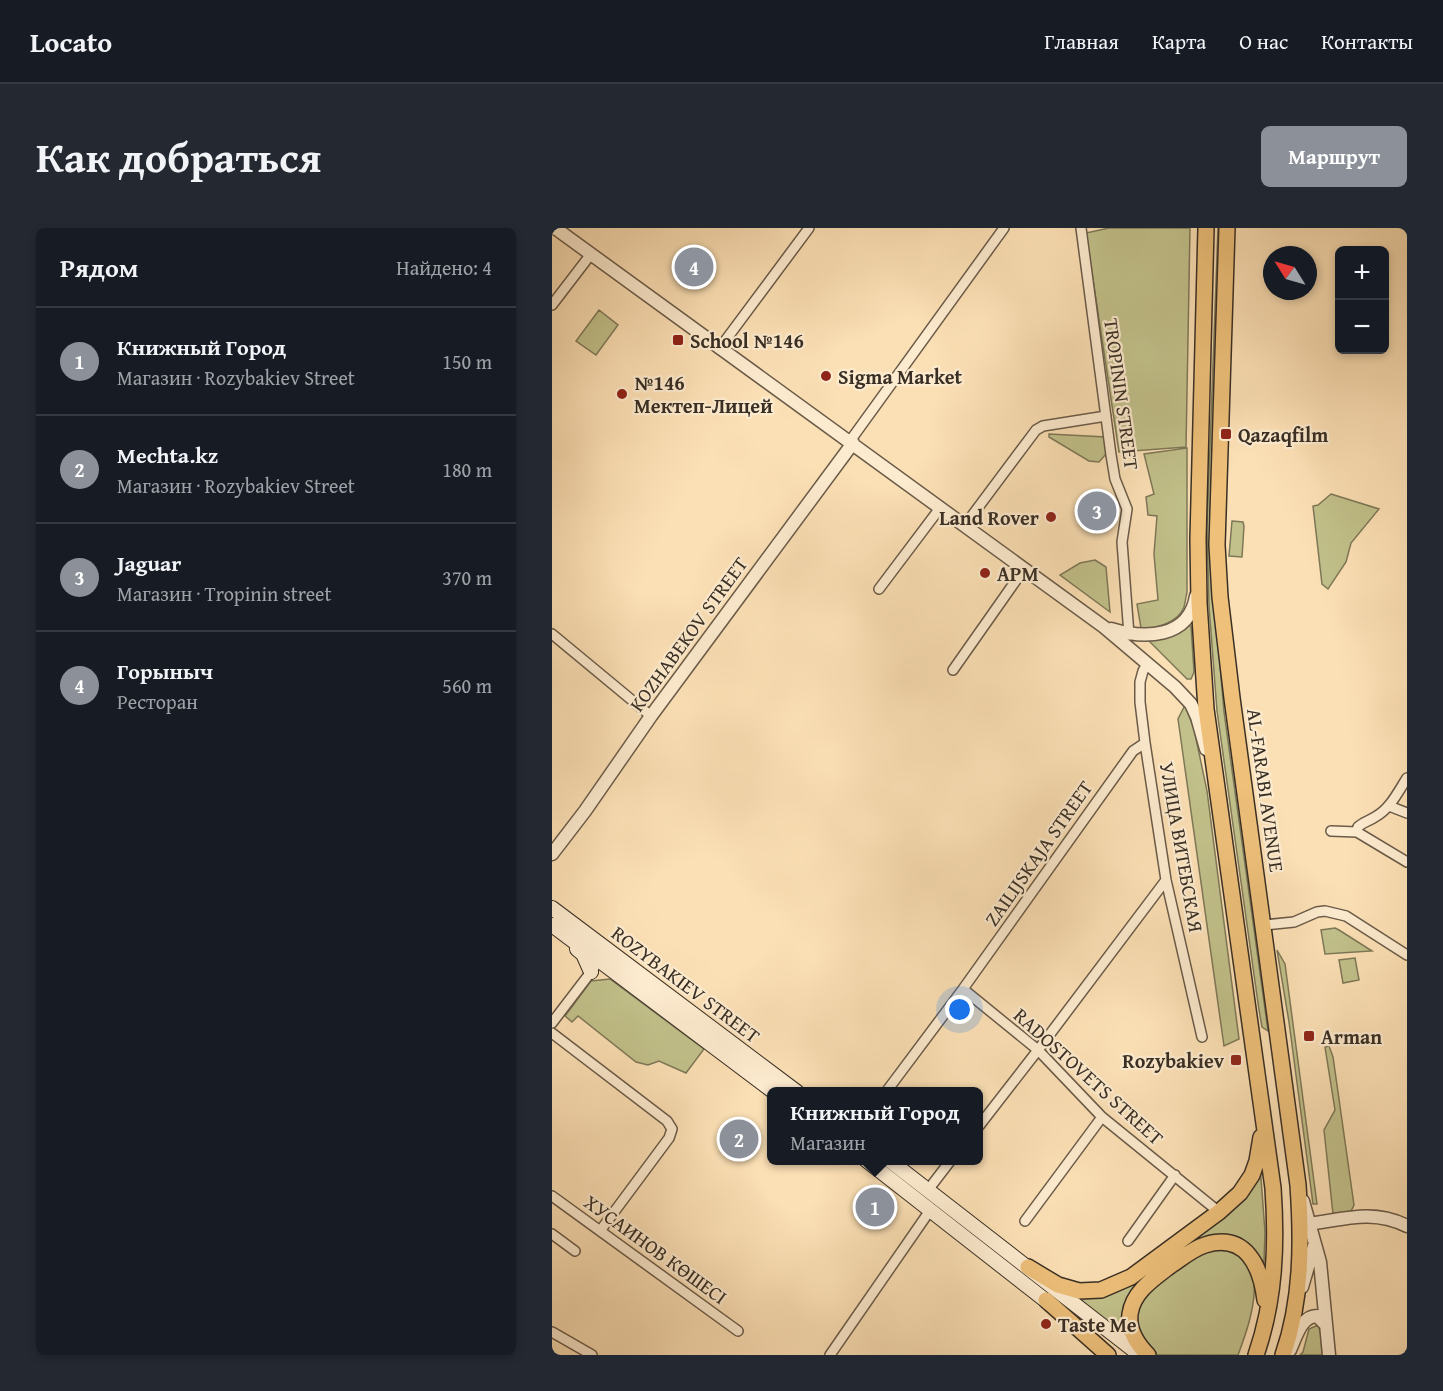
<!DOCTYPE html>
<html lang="ru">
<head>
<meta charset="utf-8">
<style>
	body { margin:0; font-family:"Gentium Book Plus",serif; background:#242831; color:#f1f3f6 }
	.controls { position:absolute; right:18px; top:18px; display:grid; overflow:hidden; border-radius:9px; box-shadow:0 3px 9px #0003 }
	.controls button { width:54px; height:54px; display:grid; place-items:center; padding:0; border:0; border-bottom:2px solid #363941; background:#171b24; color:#f1f3f6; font:30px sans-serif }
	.compass { position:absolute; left:711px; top:18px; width:54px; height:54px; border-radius:50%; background:#171b24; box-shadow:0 3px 9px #0003; rotate:307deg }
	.you { position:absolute; left:408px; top:782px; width:21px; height:21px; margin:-15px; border:4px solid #fff; border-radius:50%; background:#1a73e8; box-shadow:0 0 0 9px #1a73e833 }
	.badge { display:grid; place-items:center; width:39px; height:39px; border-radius:50%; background:#8c9099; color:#fff; font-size:20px; font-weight:700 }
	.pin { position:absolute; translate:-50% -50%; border:3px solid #fff; box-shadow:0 2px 6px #0006 }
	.popup { position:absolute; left:215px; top:859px; width:216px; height:78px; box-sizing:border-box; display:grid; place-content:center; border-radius:9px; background:#171b24; filter:drop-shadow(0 2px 4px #0005); font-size:20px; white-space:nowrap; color:#9ea1a6 }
	.popup b { font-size:22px; color:#f1f3f6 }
	.popup::after { content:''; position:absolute; left:50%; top:100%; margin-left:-12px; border:12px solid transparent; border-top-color:#171b24 }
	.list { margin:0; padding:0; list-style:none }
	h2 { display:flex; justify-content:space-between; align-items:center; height:78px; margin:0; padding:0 24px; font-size:26px }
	h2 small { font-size:20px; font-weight:400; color:#9ea1a6 }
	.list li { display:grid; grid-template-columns:39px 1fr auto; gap:18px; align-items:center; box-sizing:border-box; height:108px; padding:0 24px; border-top:2px solid #363941 }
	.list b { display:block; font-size:22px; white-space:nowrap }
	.list p { margin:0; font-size:20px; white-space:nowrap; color:#9ea1a6 }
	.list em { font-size:20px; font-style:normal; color:#9ea1a6 }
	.map { position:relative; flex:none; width:855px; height:1127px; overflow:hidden; border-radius:9px }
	header { display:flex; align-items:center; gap:36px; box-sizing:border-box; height:84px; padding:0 30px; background:#171b24; border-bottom:2px solid #363941 }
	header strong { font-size:28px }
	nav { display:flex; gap:33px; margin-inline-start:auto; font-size:21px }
	.intro { display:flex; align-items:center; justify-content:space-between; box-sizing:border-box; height:144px; padding:0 36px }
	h1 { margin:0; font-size:42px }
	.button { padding:15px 27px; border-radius:9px; background:#8c9099; color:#fff; font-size:21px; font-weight:700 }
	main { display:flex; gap:36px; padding:0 36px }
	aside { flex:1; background:#171b24; border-radius:9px; box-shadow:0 3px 9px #0003 }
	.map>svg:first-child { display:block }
</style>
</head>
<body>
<header>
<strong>Locato</strong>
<nav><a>Главная</a><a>Карта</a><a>О нас</a><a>Контакты</a></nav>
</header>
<div class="intro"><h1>Как добраться</h1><a class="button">Маршрут</a></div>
<main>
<aside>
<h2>Рядом<small>Найдено: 4</small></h2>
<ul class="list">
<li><span class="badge">1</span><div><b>Книжный Город</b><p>Магазин · Rozybakiev Street</p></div><em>150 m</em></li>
<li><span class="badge">2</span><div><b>Mechta.kz</b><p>Магазин · Rozybakiev Street</p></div><em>180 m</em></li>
<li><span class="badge">3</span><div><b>Jaguar</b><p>Магазин · Tropinin street</p></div><em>370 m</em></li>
<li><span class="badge">4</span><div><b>Горыныч</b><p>Ресторан</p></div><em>560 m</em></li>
</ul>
</aside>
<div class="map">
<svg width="855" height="1127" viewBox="0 0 855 1127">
	<rect width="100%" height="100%" fill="#fce0b5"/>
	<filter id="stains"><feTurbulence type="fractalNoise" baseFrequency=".00333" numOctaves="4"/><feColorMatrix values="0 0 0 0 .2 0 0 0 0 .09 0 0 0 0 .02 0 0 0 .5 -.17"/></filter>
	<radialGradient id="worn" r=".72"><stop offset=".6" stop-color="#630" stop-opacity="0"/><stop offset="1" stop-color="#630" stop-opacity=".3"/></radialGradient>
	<!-- green -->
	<path fill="#c2c18b" stroke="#7e7858" stroke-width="1.5" d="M 557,0 L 638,0 L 634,219 L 567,224 L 534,5 Z
		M 666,0 L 670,0 L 663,378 L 672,484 L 716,803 L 710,799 L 707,782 L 665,483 L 657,378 L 655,300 Z
		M 47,82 L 66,97 L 44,127 L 24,113 Z
		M 497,206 L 554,209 L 554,226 L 547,234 L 537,233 L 497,209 Z
		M 635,220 L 635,364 C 634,369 633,375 632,379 C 626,395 603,401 589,400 L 585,376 L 606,372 L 602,326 L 605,288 L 596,287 L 594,269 L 602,266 L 592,226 Z
		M 779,266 L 827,281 L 799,315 L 794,334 L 776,361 L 770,356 L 761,278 L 766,277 Z
		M 680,293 L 691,294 L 692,298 L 690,329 L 677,328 Z
		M 543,332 L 554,339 L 558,384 L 508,347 L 528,335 Z
		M 636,398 L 639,398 L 642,444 L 639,451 L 635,451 L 597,413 L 621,407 Z
		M 633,477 L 642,501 L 655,563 L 687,811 L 672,818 L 626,491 Z
		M 783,700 L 787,702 L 820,723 L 773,726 L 769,702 Z
		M 725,722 L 733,736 L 765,976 L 761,976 L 737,794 Z
		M 803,730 L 807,752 L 791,755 L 787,732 Z
		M 58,751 L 152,821 L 134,845 L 107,833 L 96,837 L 84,834 L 26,788 L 20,794 L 13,788 L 39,753 Z
		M 777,818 L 781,829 L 802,977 L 799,983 L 781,986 L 772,902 L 783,882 L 773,819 Z
		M 708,937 L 713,1004 L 712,1034 L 694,1017 L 629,1022 L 682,980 Z
		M 663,1022 C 724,1023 699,1092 686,1127 L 605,1127 C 571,1095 585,1071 618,1047 C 632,1036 646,1026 663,1022 Z
		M 591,1051 C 574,1067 564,1086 575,1109 L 522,1068 L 567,1062 Z
		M 766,1097 L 769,1106 L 770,1127 L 748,1127 L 751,1124 L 757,1101 Z"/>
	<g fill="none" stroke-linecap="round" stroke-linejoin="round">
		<!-- minor casing -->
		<g stroke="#6a5b49" stroke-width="12">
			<path id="minor" d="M 529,0 L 559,227 L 563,251 L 575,281 L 570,314 L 577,407
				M 0,77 L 39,26
				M 167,121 L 257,0
				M 298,213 L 452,0
				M 413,297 L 484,202 L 491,198 L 554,188
				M 327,361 L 388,280
				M 0,406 L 99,488
				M 596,435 L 591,443 L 588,454 L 588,474 L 593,515 L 614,652 L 650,809
				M 401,442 L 472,341
				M 837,578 L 855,585
				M 779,603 L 805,604 L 855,634
				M 805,604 L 806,599 C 811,594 817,593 823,589 C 838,581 846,564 855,550
				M 712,697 L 742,694 L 765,684 L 773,683 L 794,688 L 855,727
				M 411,761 L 486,822 L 550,889 L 667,984
				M 0,795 L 42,740
				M 0,805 L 115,893 L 120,901 L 117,910 L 48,1003
				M 334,864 L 411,761 L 581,523 L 593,515
				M 427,898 L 486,822 L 614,652
				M 376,962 L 399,932
				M 0,968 L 186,1103
				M 473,993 L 550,889
				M 0,1006 L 23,1023
				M 576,1013 L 623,947
				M 0,1104 L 40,1127
				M 278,1127 L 379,981"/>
		</g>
		<!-- tertiary casing -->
		<g stroke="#6a5b49" stroke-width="15">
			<path id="tertiary" d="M 3,0 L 552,399 L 623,459 L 639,476 L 645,489 L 654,521
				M 559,401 C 592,411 637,411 644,368
				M 0,626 L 33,583 L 99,488 L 301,215
				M 751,973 L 768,1034 L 777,1127
				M 757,996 C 793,991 821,981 855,998
				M 750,1059 L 762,1018
				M 738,1122 C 744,1109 749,1088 765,1088 L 773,1096"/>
		</g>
		<!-- secondary casing -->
		<g stroke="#392f25" stroke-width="16">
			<path id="secondary" d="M 0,680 L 245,864
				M 0,697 L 222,864
				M 25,721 L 31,726 L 39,744
				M 314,932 L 502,1079
				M 337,932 L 588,1127"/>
		</g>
		<!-- primary casing -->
		<g stroke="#392f25" stroke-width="18">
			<path id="primary" d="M 654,0 L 646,311 L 647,375 L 654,481 L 721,960 C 725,1017 723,1072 704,1127
				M 675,0 L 665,317 L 668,369 L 680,470 L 746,957 C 750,1014 750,1072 731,1127
				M 476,1039 L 506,1057 L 527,1063 L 549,1062 L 579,1049 L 667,984 L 688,965 L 700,947 L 705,933 L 709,909
				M 494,1072 L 556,1127
				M 596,1127 C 585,1116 576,1103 578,1086 C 581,1064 601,1051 618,1038 C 629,1031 640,1021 653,1017 C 694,1004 709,1039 713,1072"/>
		</g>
		<!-- minor -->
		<use href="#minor" stroke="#fdebcf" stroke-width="9"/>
		<!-- tertiary -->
		<use href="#tertiary" stroke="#fdebcf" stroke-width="12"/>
		<!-- secondary -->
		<use href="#secondary" stroke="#fdebcf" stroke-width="14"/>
		<!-- primary -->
		<use href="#primary" stroke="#eec07a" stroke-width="15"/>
	</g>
	<!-- markers -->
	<g fill="#8f2418" stroke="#fdebcf" stroke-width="2">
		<rect x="120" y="106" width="12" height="12" rx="3"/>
		<circle cx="274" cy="148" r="6"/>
		<circle cx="70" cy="166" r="6"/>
		<rect x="668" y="200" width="12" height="12" rx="3"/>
		<circle cx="499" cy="289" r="6"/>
		<circle cx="433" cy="345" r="6"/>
		<rect x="751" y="802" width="12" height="12" rx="3"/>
		<rect x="678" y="826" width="12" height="12" rx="3"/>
		<circle cx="494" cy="1096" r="6"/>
	</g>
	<g text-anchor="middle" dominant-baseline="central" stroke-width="4.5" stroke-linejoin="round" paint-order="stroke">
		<!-- poi labels -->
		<g font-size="20" font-weight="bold" fill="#392f25" stroke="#fdebcf" text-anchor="start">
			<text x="138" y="112">School №146</text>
			<text x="286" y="148">Sigma Market</text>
			<text x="82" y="154">№146<tspan x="82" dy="23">Мектеп-Лицей</tspan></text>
			<text x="686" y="206">Qazaqfilm</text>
			<text x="487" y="289" text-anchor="end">Land Rover</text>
			<text x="445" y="345">APM</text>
			<text x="769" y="808">Arman</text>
			<text x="672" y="832" text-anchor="end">Rozybakiev</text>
			<text x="506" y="1096">Taste Me</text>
		</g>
		<!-- street labels -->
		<g font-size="20" fill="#392f25" stroke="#fdebcf">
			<text transform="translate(570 166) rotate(82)">TROPININ STREET</text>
			<text transform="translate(136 406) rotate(-54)">KOZHABEKOV STREET</text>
			<text transform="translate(714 562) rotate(82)">AL-FARABI AVENUE</text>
			<text transform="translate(630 619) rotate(80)">УЛИЦА ВИТЕБСКАЯ</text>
			<text transform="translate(486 625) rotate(-55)">ZAILIJSKAJA STREET</text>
			<text transform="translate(134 756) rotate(37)">ROZYBAKIEV STREET</text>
			<text transform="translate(537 848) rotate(42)">RADOSTOVETS STREET</text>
			<text transform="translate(104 1021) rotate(36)">ХУСАИНОВ КӨШЕСІ</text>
		</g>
	</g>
	<rect width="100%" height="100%" filter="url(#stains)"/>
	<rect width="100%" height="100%" fill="url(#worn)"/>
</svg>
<div class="controls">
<button>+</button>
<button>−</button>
</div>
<svg class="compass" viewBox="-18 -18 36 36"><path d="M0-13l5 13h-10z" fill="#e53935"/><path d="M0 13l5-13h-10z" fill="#9ea1a6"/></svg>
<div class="you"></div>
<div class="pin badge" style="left:323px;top:979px">1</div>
<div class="popup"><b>Книжный Город</b>Магазин</div>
<div class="pin badge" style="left:187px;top:911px">2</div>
<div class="pin badge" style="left:545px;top:283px">3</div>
<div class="pin badge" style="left:142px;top:39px">4</div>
</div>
</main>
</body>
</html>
